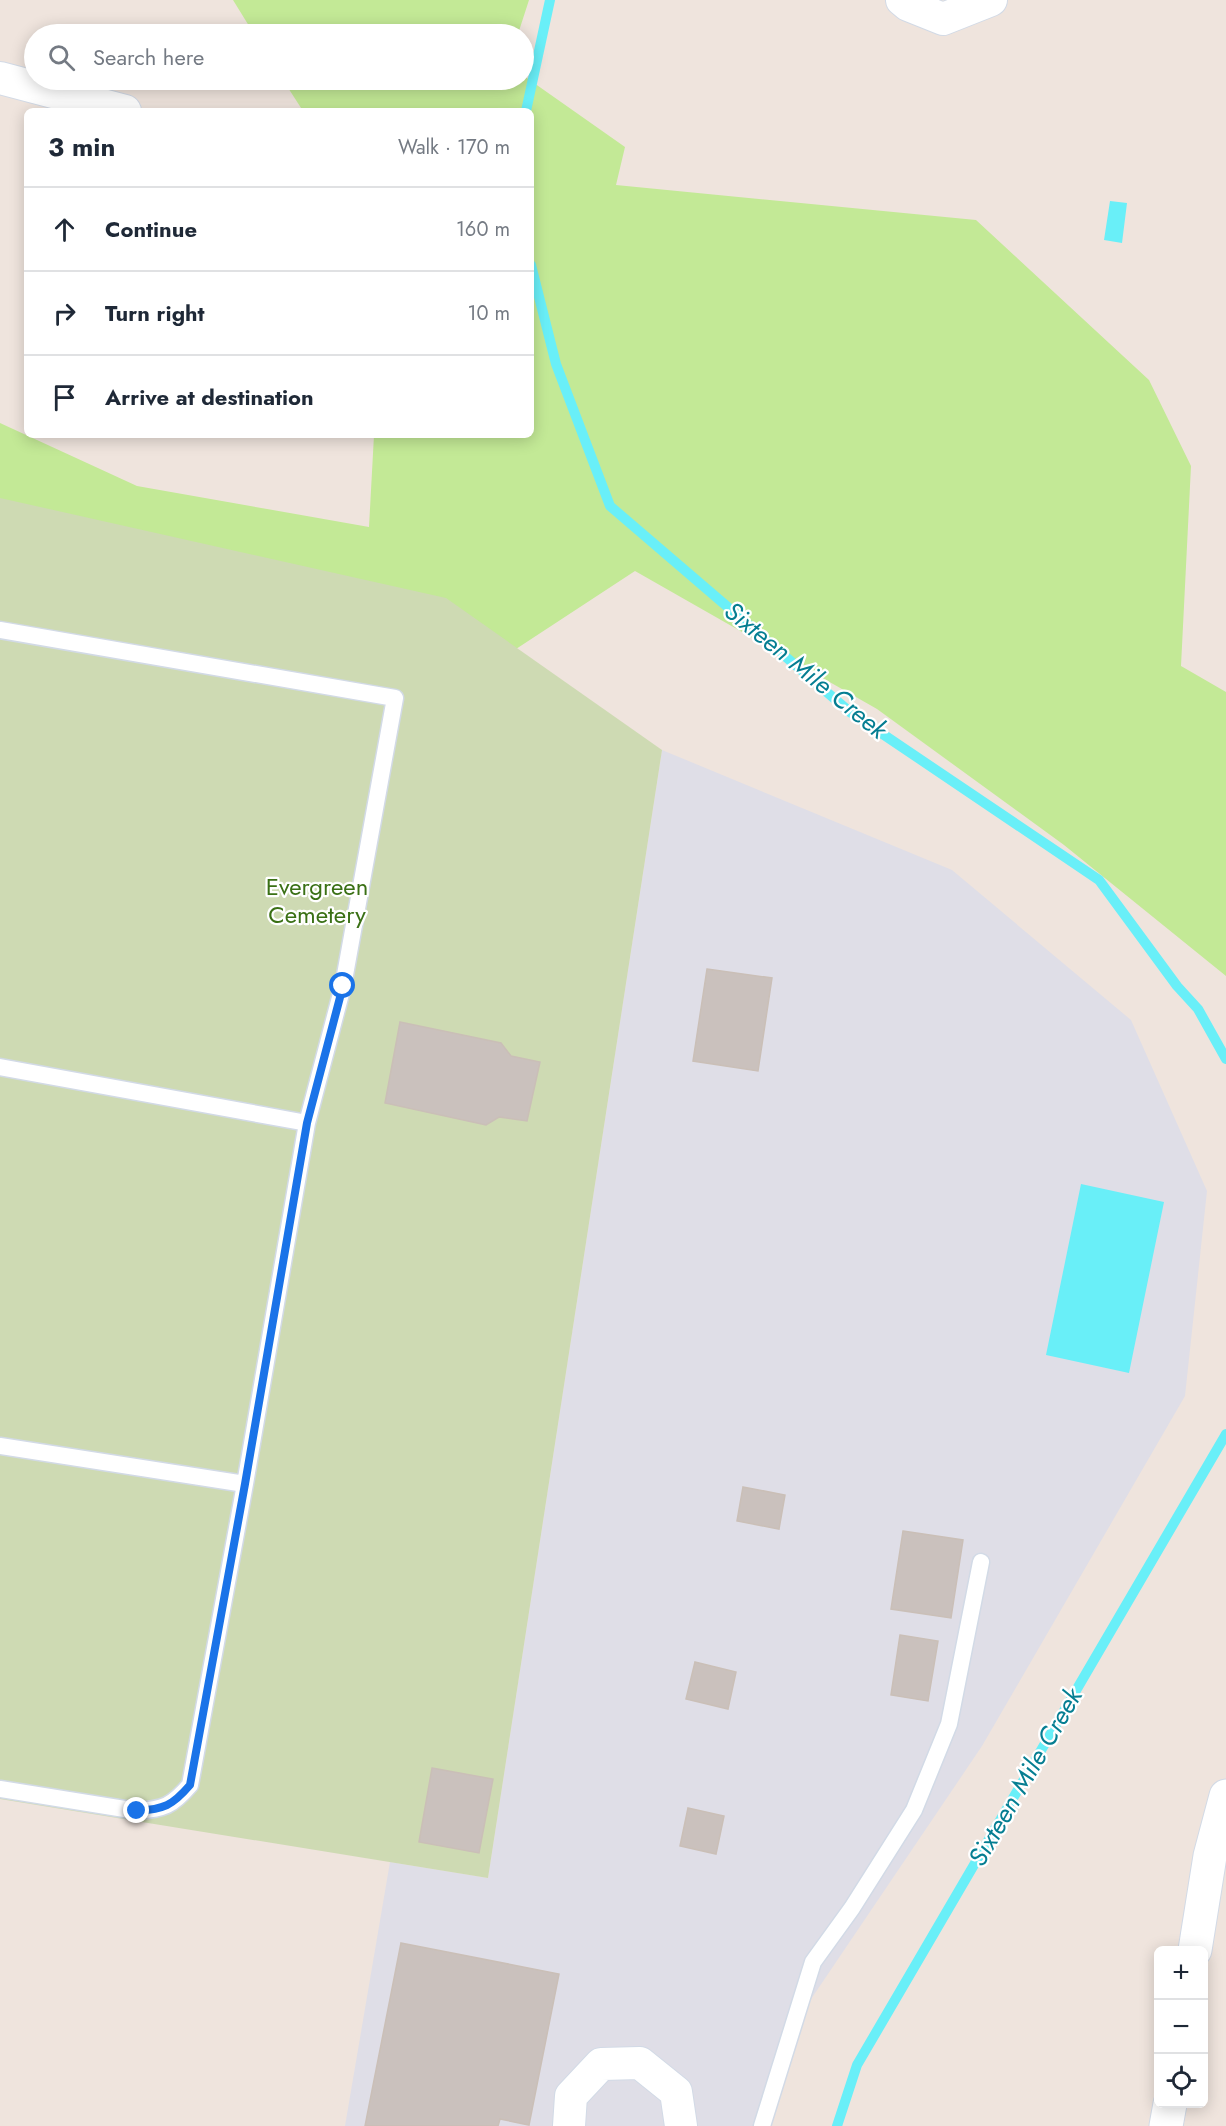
<!DOCTYPE html>
<html lang="en">
<head>
<meta charset="utf-8">
<style>
	body { margin:0; font-family:Jost,sans-serif; background:#f2f2f3; color:#1f2937 }
	.controls { position:absolute; right:18px; bottom:18px; display:grid; overflow:hidden; border-radius:9px; box-shadow:0 3px 15px #0003 }
	.controls button { width:54px; height:54px; display:grid; place-items:center; padding:0; border:0; border-bottom:2px solid #e0e1e3; background:#fff; color:#1f2937; font:30px sans-serif }
	.stop { position:absolute; width:18px; height:18px; margin:-14px; border:4px solid #1a73e8; border-radius:50%; background:#fff }
	.stop.end { background:#1a73e8; border-color:#fff; box-shadow:0 2px 6px #0008 }
	.list { margin:0; padding:0; list-style:none }
	h2 { display:flex; justify-content:space-between; align-items:center; height:78px; margin:0; padding:0 24px; font-size:26px }
	h2 small { font-size:20px; font-weight:400; color:#747a83 }
	.list li { display:grid; grid-template-columns:39px 1fr auto; gap:18px; align-items:center; box-sizing:border-box; height:84px; padding:0 24px; border-top:2px solid #e0e1e3 }
	.list b { display:block; font-size:22px; white-space:nowrap }
	.list em { font-size:20px; font-style:normal; color:#747a83 }
	.icon { flex:none; width:33px; height:33px; fill:none; stroke:currentColor; stroke-width:2; stroke-linecap:round; stroke-linejoin:round }
	.map { position:relative; flex:none; width:1226px; height:2126px; overflow:hidden }
	.search { position:absolute; background:#fff; box-shadow:0 3px 15px #0003; left:24px; top:24px; width:510px; height:66px; display:flex; align-items:center; gap:15px; box-sizing:border-box; padding:0 21px; border-radius:33px; color:#747a83; font-size:22px }
	.panel { position:absolute; background:#fff; box-shadow:0 3px 15px #0003; left:24px; top:108px; width:510px; height:330px; border-radius:9px }
	.map>svg:first-child { display:block }
</style>
</head>
<body>
<div class="map">
<svg width="1226" height="2126" viewBox="0 0 1226 2126">
	<rect width="100%" height="100%" fill="#efe4dd"/>
	<!-- industrial -->
	<path fill="#dfdee7" d="M 662,750 L 952,870 L 1131,1020 L 1207,1191 L 1185,1396 L 982,1746 L 778,2048 L 760,2126 L 345,2126 L 390,1862 L 488,1878 Z"/>
	<!-- green -->
	<path fill="#c3e996" d="M 233,0 L 529,0 L 518,34 L 254,34 Z
		M 524,76 L 625,147 L 616,185 L 976,220 L 1149,380 L 1191,466 L 1181,666 L 1226,692 L 1226,976 L 1064,845 L 877,709 L 635,571 L 475,676 L 0,606 L 0,423 L 137,486 L 369,527 L 374,435 L 531,435 L 531,111 L 303,111 L 283,80 L 524,80 Z"/>
	<!-- cemetery -->
	<path fill="#cedab3" d="M 0,498 L 446,598 L 662,750 L 488,1878 L 0,1799 Z"/>
	<!-- water -->
	<path fill="#69eff8" d="M 1110,201 L 1127,203 L 1122,243 L 1104,240 Z
		M 1081,1184 L 1164,1202 L 1129,1373 L 1046,1355 Z"/>
	<g fill="none" stroke-linecap="round" stroke-linejoin="round">
		<!-- stream -->
		<path stroke="#69eff8" stroke-width="10" d="M 526,111 L 550,0
			M 531,265 L 556,364 L 610,506 L 850,712 L 1099,880 L 1177,986 L 1198,1009 L 1226,1059
			M 837,2126 L 857,2065 L 1226,1434"/>
	</g>
	<!-- building -->
	<path fill="#cac1bd" stroke="#cabfb7" stroke-width="1.5" d="M 707,969 L 772,978 L 758,1071 L 693,1061 Z
		M 400,1022 L 501,1043 L 511,1056 L 540,1062 L 527,1121 L 499,1117 L 486,1125 L 385,1103 Z
		M 743,1487 L 785,1495 L 779,1529 L 737,1521 Z
		M 903,1531 L 963,1540 L 951,1618 L 891,1609 Z
		M 900,1635 L 938,1641 L 928,1701 L 891,1695 Z
		M 695,1662 L 736,1672 L 728,1709 L 686,1699 Z
		M 432,1768 L 493,1779 L 479,1853 L 419,1842 Z
		M 688,1808 L 724,1816 L 716,1854 L 680,1846 Z
		M 401,1943 L 559,1974 L 529,2125 L 500,2119 L 498,2126 L 365,2126 Z"/>
	<g fill="none" stroke-linecap="round" stroke-linejoin="round">
		<!-- lane casing -->
		<g stroke="#d2dae6" stroke-width="19">
			<path id="lane" d="M 0,630 L 395,698 L 343,986 L 307,1123 L 245,1484 L 190,1785 C 172,1806 164,1809 137,1811 L 0,1789
				M 0,1067 L 307,1123
				M 0,1446 L 245,1484
				M 762,2126 L 813,1962 L 852,1908 L 914,1810 L 949,1724 L 981,1562"/>
		</g>
		<!-- street casing -->
		<g stroke="#d2dae6" stroke-width="34">
			<path id="street" d="M 902,0 L 908,5 L 943,19 L 991,0
				M 0,78 L 125,111
				M 569,2126 L 571,2096 L 601,2064 L 640,2063 L 676,2092 L 681,2126"/>
		</g>
		<!-- secondary casing -->
		<g stroke="#d2dae6" stroke-width="35">
			<path id="secondary" d="M 1195,1950 L 1210,1856 L 1226,1796
				M 1166,2126 L 1170,2104"/>
		</g>
		<!-- lane -->
		<use href="#lane" stroke="#fff" stroke-width="16"/>
		<!-- street -->
		<use href="#street" stroke="#fff" stroke-width="32"/>
		<!-- secondary -->
		<use href="#secondary" stroke="#fff" stroke-width="33"/>
	</g>
	<g fill="none" stroke-linecap="round" stroke-linejoin="round">
		<!-- route -->
		<path stroke="#1a73e8" stroke-width="8" d="M 137,1811 C 164,1809 172,1806 190,1785 L 245,1484 L 307,1123 L 343,986"/>
	</g>
	<g text-anchor="middle" dominant-baseline="central" stroke-width="4.5" stroke-linejoin="round" paint-order="stroke">
		<!-- park labels -->
		<g font-size="24" fill="#3a7015" stroke="#fff">
			<text x="317" y="886">Evergreen<tspan x="317" dy="28">Cemetery</tspan></text>
		</g>
		<!-- water labels -->
		<g font-size="26" font-style="italic" fill="#057e92" stroke="#fff">
			<text transform="translate(806 670) rotate(39)">Sixteen Mile Creek</text>
			<text transform="translate(1025 1777) rotate(-60)">Sixteen Mile Creek</text>
		</g>
	</g>
</svg>
<div class="controls">
<button>+</button>
<button>−</button>
<button><svg class="icon" aria-label="locate" viewBox="0 0 24 24"><circle cx="12" cy="12" r="6"/><path d="M12 2v4M12 18v4M2 12h4M18 12h4"/></svg></button>
</div>
<div class="stop" style="left:343px;top:986px"></div>
<div class="stop end" style="left:137px;top:1811px"></div>
<div class="search"><svg class="icon" aria-label="search" viewBox="0 0 24 24"><circle cx="10" cy="10" r="6"/><path d="M15 15l6 6"/></svg>Search here</div>
<section class="panel">
<h2>3 min<small>Walk · 170 m</small></h2>
<ul class="list">
<li><svg class="icon" aria-label="ahead" viewBox="0 0 24 24"><path d="M12 20V5M6 11l6-6 6 6"/></svg><div><b>Continue</b></div><em>160 m</em></li>
<li><svg class="icon" aria-label="right" viewBox="0 0 24 24"><path d="M7 20v-9h11M14 6l5 5-5 5"/></svg><div><b>Turn right</b></div><em>10 m</em></li>
<li><svg class="icon" aria-label="arrive" viewBox="0 0 24 24"><path d="M6 21V4h12l-3 4 3 4H6"/></svg><div><b>Arrive at destination</b></div></li>
</ul>
</section>
</div>
</body>
</html>
